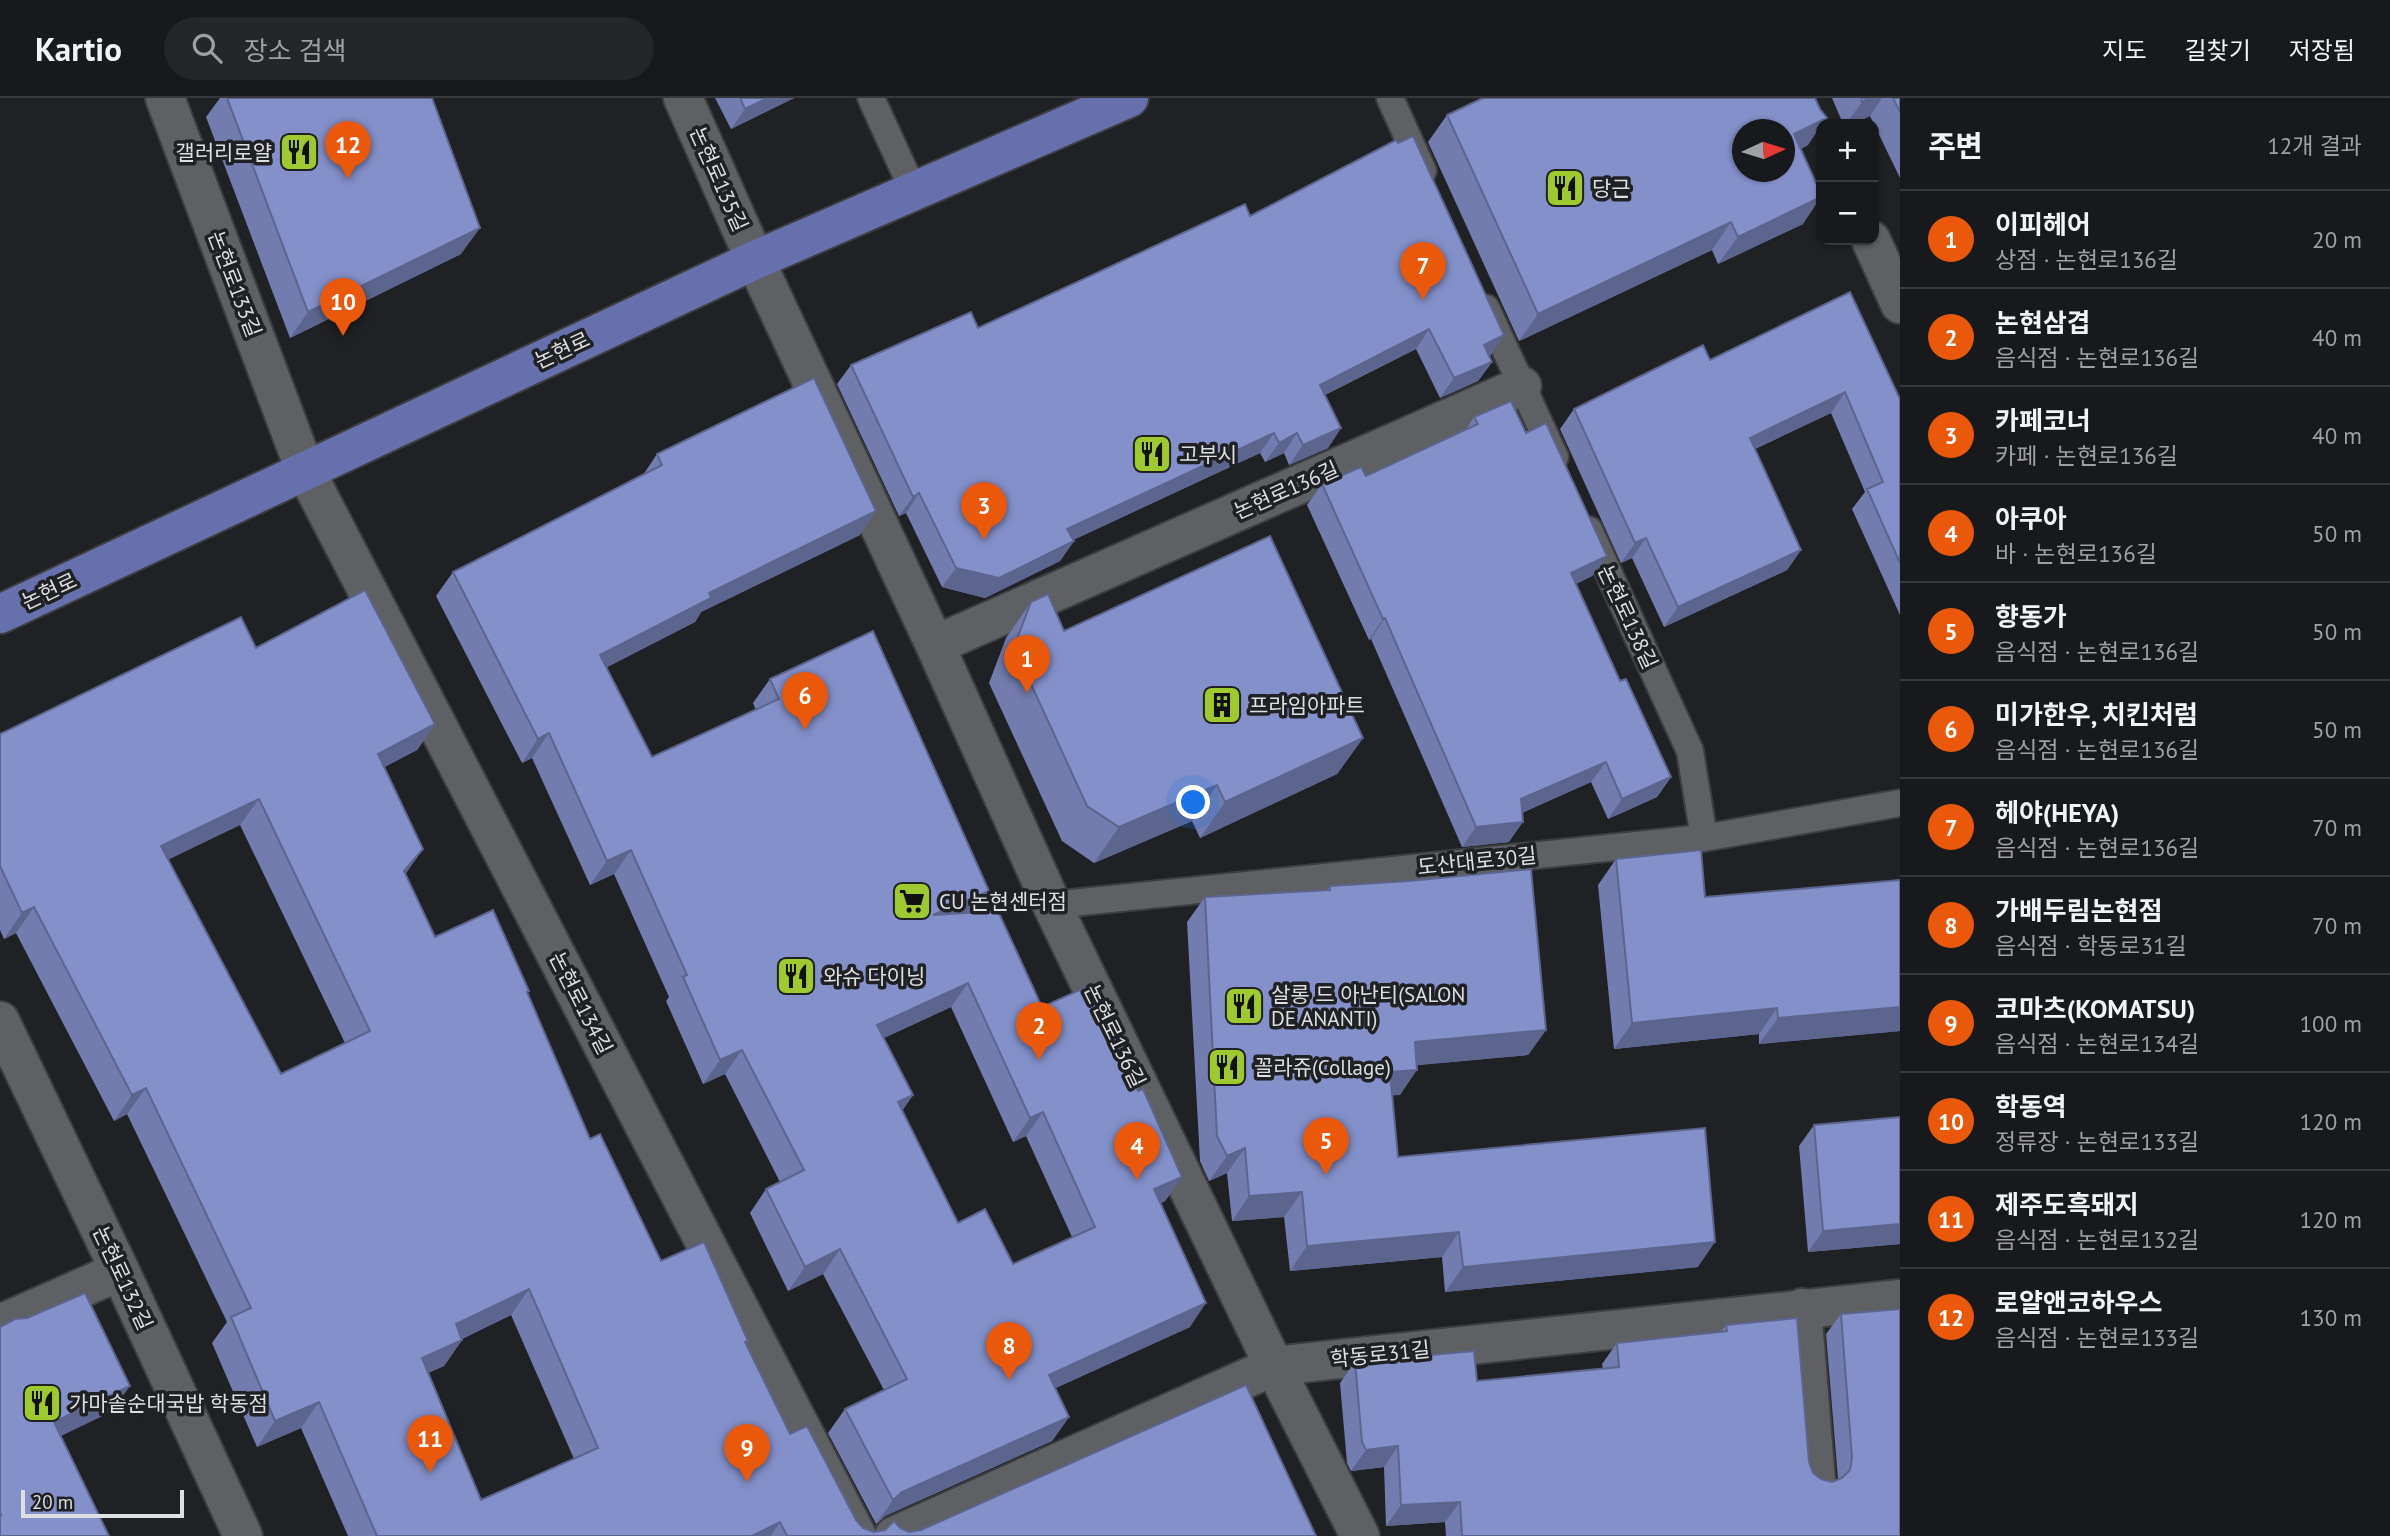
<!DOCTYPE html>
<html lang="ko">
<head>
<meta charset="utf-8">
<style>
	body { margin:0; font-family:"PT Sans","Noto Sans KR",sans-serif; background:#252629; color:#f1f3f6 }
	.controls { position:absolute; right:21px; top:21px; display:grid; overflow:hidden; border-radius:14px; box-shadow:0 2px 5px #0004 }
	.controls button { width:63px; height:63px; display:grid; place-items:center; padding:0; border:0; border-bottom:2px solid #36383b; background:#18191c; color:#f1f3f6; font:35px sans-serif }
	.compass { position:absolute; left:1732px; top:21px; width:63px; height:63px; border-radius:50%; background:#18191c; box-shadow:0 2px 5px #0004; rotate:86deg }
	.scale { position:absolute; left:21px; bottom:18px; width:163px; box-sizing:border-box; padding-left:7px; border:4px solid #dedfe1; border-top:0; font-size:19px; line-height:24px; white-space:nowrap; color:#dedfe1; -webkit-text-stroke:5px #202125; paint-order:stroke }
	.you { position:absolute; left:1194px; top:705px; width:24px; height:24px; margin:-18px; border:5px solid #fff; border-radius:50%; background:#1a73e8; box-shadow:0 0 0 10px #1a73e833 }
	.badge { display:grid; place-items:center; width:46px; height:46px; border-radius:50%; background:#ea580c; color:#fff; font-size:23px; font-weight:700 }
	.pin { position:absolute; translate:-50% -58px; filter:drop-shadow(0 2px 4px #0008) }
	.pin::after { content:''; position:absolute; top:37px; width:24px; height:21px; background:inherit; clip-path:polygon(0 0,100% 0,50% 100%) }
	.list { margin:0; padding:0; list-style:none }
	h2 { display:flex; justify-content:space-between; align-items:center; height:91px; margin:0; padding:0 28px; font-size:30px }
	h2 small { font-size:23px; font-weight:400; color:#9fa0a3 }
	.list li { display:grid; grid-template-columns:46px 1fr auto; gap:21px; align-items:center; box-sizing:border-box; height:98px; padding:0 28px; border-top:2px solid #36383b }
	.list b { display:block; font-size:26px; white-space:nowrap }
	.list p { margin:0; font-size:23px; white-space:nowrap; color:#9fa0a3 }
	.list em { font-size:23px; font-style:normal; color:#9fa0a3 }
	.icon { flex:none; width:38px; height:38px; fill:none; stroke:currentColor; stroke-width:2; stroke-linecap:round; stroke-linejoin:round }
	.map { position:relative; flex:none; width:1900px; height:1438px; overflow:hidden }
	header { display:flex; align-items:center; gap:42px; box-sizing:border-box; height:98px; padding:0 35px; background:#18191c; border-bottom:2px solid #36383b }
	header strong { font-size:33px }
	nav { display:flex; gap:38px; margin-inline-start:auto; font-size:24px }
	.search { width:490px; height:63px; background:#252629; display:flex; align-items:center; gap:18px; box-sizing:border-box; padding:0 24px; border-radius:38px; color:#9fa0a3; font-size:26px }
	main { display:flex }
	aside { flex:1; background:#18191c }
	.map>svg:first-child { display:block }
</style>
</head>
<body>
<header>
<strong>Kartio</strong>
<div class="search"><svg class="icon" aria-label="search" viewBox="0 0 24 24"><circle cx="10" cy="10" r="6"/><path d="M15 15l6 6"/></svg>장소 검색</div>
<nav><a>지도</a><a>길찾기</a><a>저장됨</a></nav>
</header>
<main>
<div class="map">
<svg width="1900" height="1438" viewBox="0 0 1900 1438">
	<rect width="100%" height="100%" fill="#202125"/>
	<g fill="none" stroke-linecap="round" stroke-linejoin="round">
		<!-- service casing -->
		<g stroke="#3d3e41" stroke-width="30">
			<path id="service" d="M 871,0 L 914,94
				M 1390,0 L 1423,73
				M 1486,210 L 1555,359
				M 1589,432 L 1690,653 L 1704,740
				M 1052,807 L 1704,740 L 1900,705"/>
		</g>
		<!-- minor casing -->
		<g stroke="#3d3e41" stroke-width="42">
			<path id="minor" d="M 165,0 L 305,372 L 857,1438
				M 683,0 L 755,162 L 935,547 L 1052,807 L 1274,1268 L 1360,1438
				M 1871,142 L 1900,206
				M 935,547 L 1522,288
				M 0,923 L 120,1173 L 243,1438
				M 1802,1210 L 1816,1383
				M 0,1226 L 120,1173
				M 894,1438 L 1274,1268 L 1900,1201"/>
		</g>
		<!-- primary casing -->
		<g stroke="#3d3e41" stroke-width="42">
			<path id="primary" d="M 0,516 L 755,162 L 1129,0"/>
		</g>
		<!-- service -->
		<use href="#service" stroke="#5f6064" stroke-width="26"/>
		<!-- minor -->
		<use href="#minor" stroke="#5f6064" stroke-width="38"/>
		<!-- primary -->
		<use href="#primary" stroke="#6670ad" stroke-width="38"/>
	</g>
	<!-- wall -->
	<path fill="#727cae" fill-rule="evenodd" d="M 220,0 L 432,0 L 461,156 L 290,240 L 206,19 Z
		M 715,0 L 794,0 L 731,31 Z
		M 1832,0 L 1900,0 L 1900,80 L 1870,18 L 1853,26 L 1842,26 L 1841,21 Z
		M 1447,17 L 1808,47 L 1801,51 L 1803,126 L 1718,166 L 1712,152 L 1519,243 L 1428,44 Z
		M 1250,118 L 1491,257 L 1489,258 L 1492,264 L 1478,283 L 1440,300 L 1416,251 L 1325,297 L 1341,330 L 1328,350 L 1289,367 L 1284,355 L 1265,364 L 1260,355 L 1073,442 L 1074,443 L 1060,463 L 985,500 L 942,489 L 906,415 L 899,418 L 837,286 L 851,267 L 978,230 Z
		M 1710,262 L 1900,301 L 1900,517 L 1852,411 L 1865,394 L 1831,315 L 1755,351 L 1801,452 L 1787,472 L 1664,529 L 1632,460 L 1621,465 L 1560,331 L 1574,311 Z
		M 1474,319 L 1526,335 L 1607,458 L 1592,478 L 1576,486 L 1620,583 L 1671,679 L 1657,699 L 1608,721 L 1591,684 L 1522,715 L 1509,744 L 1462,749 L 1371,541 L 1369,542 L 1307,407 L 1322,386 L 1366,378 L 1465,333 Z
		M 657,356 L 860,437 L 701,514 L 695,524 L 607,569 L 652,659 L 756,612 L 753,605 L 770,581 L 974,814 L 1042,909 L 1138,993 L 1182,1079 L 1165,1103 L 1161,1105 L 1190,1229 L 1055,1290 L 1069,1319 L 1052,1343 L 885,1418 L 876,1426 L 828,1335 L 845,1311 L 884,1292 L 823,1176 L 788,1193 L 750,1115 L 766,1091 L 780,1084 L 725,976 L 703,986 L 666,903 L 669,899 L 614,776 L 590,787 L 532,660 L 522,665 L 436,498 L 453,474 L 643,377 ZM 951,909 L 1013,1044 L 1026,1038 L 1072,1139 L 1013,1166 L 958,1125 L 902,1013 L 913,997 L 884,940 Z
		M 1031,504 L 1064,533 L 1363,640 L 1337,676 L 1200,740 L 1192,723 L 1094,765 L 1062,743 L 989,585 L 1006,540 Z
		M 256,550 L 435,626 L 417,652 L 384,669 L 406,777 L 435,839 L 529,893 L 527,896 L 590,1041 L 661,1163 L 746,1246 L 790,1336 L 863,1430 L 874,1434 L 900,1430 L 909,1434 L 1316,1438 L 348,1438 L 301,1330 L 257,1349 L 212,1245 L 227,1224 L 127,1016 L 114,1023 L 16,835 L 4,841 L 0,832 L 0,636 ZM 240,727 L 345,945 L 281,976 L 168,761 ZM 511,1217 L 574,1361 L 481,1402 L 428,1275 L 444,1268 L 462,1242 L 462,1241 Z
		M 1616,761 L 1705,799 L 1900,782 L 1900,933 L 1759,946 L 1759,936 L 1614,951 L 1598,787 Z
		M 1330,788 L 1546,932 L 1528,957 L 1417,967 L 1400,997 L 1392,997 L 1398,1059 L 1698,1169 L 1445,1194 L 1442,1159 L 1290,1173 L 1284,1119 L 1232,1123 L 1227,1075 L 1209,1083 L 1200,1063 L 1187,824 L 1205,799 L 1327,792 Z
		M 1814,1027 L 1900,1146 L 1808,1154 L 1799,1048 Z
		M 1841,1216 L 1900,1438 L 1446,1438 L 1445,1424 L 1386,1428 L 1384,1369 L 1351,1373 L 1347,1365 L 1340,1285 L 1355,1264 L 1477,1283 L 1603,1271 L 1602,1266 L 1617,1245 L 1721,1234 L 1726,1227 L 1809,1364 L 1813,1375 L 1821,1381 L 1832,1384 L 1838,1381 L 1826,1236 Z"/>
	<!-- shaded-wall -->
	<path fill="#5c658d" d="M 767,0 L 794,0 L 731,31 L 745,11 Z
		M 1870,0 L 1882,0 L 1870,18 L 1853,26 L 1846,26 L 1862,4 Z
		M 1827,20 L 1823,26 L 1821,26 L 1821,28 L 1808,47 L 1784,58 L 1794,36 Z
		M 1821,99 L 1803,126 L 1718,166 L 1738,139 Z
		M 1731,124 L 1712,152 L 1519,243 L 1538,216 Z
		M 480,130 L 461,156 L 290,240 L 308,214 Z
		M 1429,231 L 1416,251 L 1306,306 L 1320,287 Z
		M 1504,237 L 1491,257 L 1470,266 L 1484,247 Z
		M 1492,264 L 1478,283 L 1440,300 L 1454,280 Z
		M 1845,294 L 1831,315 L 1736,360 L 1750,340 Z
		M 1341,330 L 1328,350 L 1289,367 L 1303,347 Z
		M 1274,335 L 1260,355 L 1054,451 L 1067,431 Z
		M 1297,335 L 1284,355 L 1265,364 L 1279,345 Z
		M 919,395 L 906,415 L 899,418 L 913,399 Z
		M 876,413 L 860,437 L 701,514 L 695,524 L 584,581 L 600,557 L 709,495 Z
		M 1646,440 L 1632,460 L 1621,465 L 1635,445 Z
		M 1074,443 L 1060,463 L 985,500 L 942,489 L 956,470 Z
		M 1801,452 L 1787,472 L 1664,529 L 1678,509 Z
		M 1607,458 L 1592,478 L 1557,495 L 1571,475 Z
		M 1385,520 L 1371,541 L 1369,542 L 1383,521 Z
		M 435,626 L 417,652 L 360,682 L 378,656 Z
		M 549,635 L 532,660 L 522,665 L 538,641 Z
		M 1363,640 L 1337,676 L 1200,740 L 1225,704 Z
		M 1606,664 L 1591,684 L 1507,721 L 1521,701 Z
		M 1671,679 L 1657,699 L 1608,721 L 1622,701 Z
		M 1217,687 L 1192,723 L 1094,765 L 1119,729 Z
		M 259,701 L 240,727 L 143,774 L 161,748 Z
		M 1523,724 L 1509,744 L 1462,749 L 1476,729 Z
		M 423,751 L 405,777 L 404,773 Z
		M 631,752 L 614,776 L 590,787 L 607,763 Z
		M 989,793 L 973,817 L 933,817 Z
		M 34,809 L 16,835 L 4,841 L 22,815 Z
		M 968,885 L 951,909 L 860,951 L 877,927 Z
		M 1900,909 L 1900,933 L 1759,946 L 1778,920 Z
		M 1777,910 L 1759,936 L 1614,951 L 1632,925 Z
		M 1546,932 L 1528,957 L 1398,969 L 1415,944 Z
		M 742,952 L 725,976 L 703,986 L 720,962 Z
		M 1417,972 L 1400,997 L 1372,999 L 1390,974 Z
		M 146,990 L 127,1016 L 114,1023 L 132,997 Z
		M 913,997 L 896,1021 L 898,1004 Z
		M 1043,1014 L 1026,1038 L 1013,1044 L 1030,1020 Z
		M 1245,1050 L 1227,1075 L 1209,1083 L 1227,1058 Z
		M 1182,1079 L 1165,1103 L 1138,1115 L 1154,1091 Z
		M 1302,1094 L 1284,1119 L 1232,1123 L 1249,1098 Z
		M 1900,1126 L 1900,1146 L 1808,1154 L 1823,1133 Z
		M 1459,1134 L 1442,1159 L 1290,1173 L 1307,1148 Z
		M 1715,1144 L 1698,1169 L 1445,1194 L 1463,1169 Z
		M 840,1151 L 823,1176 L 788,1193 L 805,1169 Z
		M 529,1191 L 511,1217 L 437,1252 L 456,1226 Z
		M 1206,1205 L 1190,1229 L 1032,1301 L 1049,1277 Z
		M 462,1242 L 444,1268 L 403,1285 L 422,1260 Z
		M 130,1288 L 111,1314 L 36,1350 L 54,1324 Z
		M 319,1304 L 301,1330 L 257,1349 L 275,1323 Z
		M 1069,1319 L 1052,1343 L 885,1418 L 876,1426 L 893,1402 L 902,1394 Z
		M 1398,1348 L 1384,1369 L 1351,1373 L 1366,1352 Z
		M 1460,1404 L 1445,1424 L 1386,1428 L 1401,1407 Z
		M 780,1424 L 771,1438 L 752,1438 Z"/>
	<!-- building -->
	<path fill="#8490ca" stroke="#5c658d" stroke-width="2" fill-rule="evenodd" d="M 227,0 L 432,0 L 480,130 L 308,214 Z
		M 740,0 L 767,0 L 745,11 Z
		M 1483,0 L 1815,0 L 1820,11 L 1827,20 L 1794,36 L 1821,96 L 1821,99 L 1738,139 L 1731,124 L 1538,216 L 1447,17 ZM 1742,32 L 1784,32 L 1784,74 L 1742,74 Z
		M 1861,0 L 1870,0 L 1862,4 Z
		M 1893,0 L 1900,0 L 1900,14 Z
		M 1413,38 L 1504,237 L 1484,247 L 1492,264 L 1454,280 L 1429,231 L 1320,287 L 1341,330 L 1303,347 L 1297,335 L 1279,345 L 1274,335 L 1067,431 L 1074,443 L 999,480 L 956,470 L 919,395 L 913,399 L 851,267 L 971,214 L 978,230 L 1245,106 L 1250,118 L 1396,42 L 1398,45 Z
		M 1850,194 L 1900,301 L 1900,465 L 1867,391 L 1883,384 L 1845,294 L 1750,340 L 1801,452 L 1678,509 L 1646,440 L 1635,445 L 1574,311 L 1703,247 L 1710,262 Z
		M 814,280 L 876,413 L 709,495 L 711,500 L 600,557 L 652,659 L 779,601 L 770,581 L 873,533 L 989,793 L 933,817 L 998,813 L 1042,909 L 1091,887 L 1138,993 L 1143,991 L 1182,1079 L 1154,1091 L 1206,1205 L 1049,1277 L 1069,1319 L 902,1394 L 893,1402 L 845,1311 L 907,1281 L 840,1151 L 805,1169 L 766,1091 L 804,1072 L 742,952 L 720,962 L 683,879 L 687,877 L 631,752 L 607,763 L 549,635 L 538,641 L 453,474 L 662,367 L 657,356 ZM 968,885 L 1030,1020 L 1043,1014 L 1095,1129 L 1013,1166 L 985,1111 L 958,1125 L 898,1004 L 913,997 L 877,927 Z
		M 1511,303 L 1526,335 L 1546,325 L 1607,458 L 1571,475 L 1620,583 L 1626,581 L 1671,679 L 1622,701 L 1606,664 L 1521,701 L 1523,724 L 1476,729 L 1385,520 L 1383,521 L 1322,386 L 1361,369 L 1366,378 L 1478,326 L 1474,319 Z
		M 1270,438 L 1363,640 L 1225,704 L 1217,687 L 1119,729 L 1087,708 L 1014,549 L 1031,504 L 1048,496 L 1064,533 Z
		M 365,492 L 435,626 L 378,656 L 423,751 L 404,773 L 435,839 L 493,812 L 529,893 L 527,894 L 590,1041 L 600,1036 L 661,1163 L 704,1144 L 748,1243 L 745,1244 L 790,1336 L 807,1328 L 856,1422 L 863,1430 L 874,1434 L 885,1432 L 894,1423 L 900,1430 L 909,1434 L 921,1432 L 1246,1287 L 1316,1438 L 787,1438 L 780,1424 L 752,1438 L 377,1438 L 319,1304 L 275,1323 L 231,1219 L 251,1210 L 146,990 L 132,997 L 34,809 L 22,815 L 0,768 L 0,636 L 241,519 L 256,550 ZM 259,701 L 370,933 L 281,976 L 161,748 ZM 529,1191 L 598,1350 L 481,1402 L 422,1260 L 462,1242 L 456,1226 Z
		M 1701,752 L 1705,799 L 1900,782 L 1900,909 L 1778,920 L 1777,910 L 1632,925 L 1616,761 Z
		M 1531,771 L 1546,932 L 1415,944 L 1417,972 L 1390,974 L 1398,1059 L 1705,1030 L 1715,1144 L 1463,1169 L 1459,1134 L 1307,1148 L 1302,1094 L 1249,1098 L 1245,1050 L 1227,1058 L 1217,1038 L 1205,799 L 1330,792 L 1330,788 L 1409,783 Z
		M 1900,1019 L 1900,1126 L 1823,1133 L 1814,1027 Z
		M 85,1195 L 130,1288 L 54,1324 L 109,1438 L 0,1438 L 0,1418 L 1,1417 L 0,1414 L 0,1229 L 15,1221 L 27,1220 Z
		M 1900,1211 L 1900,1438 L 1462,1438 L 1460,1404 L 1401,1407 L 1398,1348 L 1366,1352 L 1362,1344 L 1355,1264 L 1474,1253 L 1477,1283 L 1619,1269 L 1617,1245 L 1727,1233 L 1726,1227 L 1797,1220 L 1809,1364 L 1813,1375 L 1821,1381 L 1832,1384 L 1842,1380 L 1850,1372 L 1852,1360 L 1841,1216 Z"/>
	<!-- icons -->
	<defs>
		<g id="restaurant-square" transform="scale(2.0125)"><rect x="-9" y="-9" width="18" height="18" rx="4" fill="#9eca2f" stroke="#202125"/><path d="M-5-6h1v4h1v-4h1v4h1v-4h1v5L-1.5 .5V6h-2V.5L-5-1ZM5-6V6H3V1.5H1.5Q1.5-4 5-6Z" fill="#111"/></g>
		<g id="building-square" transform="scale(2.0125)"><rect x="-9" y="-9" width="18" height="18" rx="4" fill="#9eca2f" stroke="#202125"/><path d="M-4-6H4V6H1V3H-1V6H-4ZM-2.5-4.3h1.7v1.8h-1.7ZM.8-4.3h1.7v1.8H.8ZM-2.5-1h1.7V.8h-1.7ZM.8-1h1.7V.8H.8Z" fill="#111"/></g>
		<g id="supermarket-square" transform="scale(2.0125)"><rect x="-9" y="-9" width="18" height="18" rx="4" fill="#9eca2f" stroke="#202125"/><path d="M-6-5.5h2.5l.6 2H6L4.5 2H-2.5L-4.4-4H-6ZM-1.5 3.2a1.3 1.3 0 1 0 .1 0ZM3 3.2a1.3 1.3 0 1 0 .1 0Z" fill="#111"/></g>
	</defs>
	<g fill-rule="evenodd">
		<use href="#restaurant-square" x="299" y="54"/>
		<use href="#restaurant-square" x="1565" y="90"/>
		<use href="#restaurant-square" x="1152" y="356"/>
		<use href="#building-square" x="1222" y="607"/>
		<use href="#supermarket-square" x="912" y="803"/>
		<use href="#restaurant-square" x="796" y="878"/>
		<use href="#restaurant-square" x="1244" y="908"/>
		<use href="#restaurant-square" x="1227" y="969"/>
		<use href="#restaurant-square" x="42" y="1305"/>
	</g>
	<g text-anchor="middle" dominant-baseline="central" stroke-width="7" stroke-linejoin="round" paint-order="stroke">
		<!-- poi labels -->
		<g font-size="21" fill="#dedfe1" stroke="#202125" text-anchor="start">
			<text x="272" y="54" text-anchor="end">갤러리로얄</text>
			<text x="1592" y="90">당근</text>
			<text x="1179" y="356">고부시</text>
			<text x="1249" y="607">프라임아파트</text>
			<text x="939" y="803">CU 논현센터점</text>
			<text x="823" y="878">와슈 다이닝</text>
			<text x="1271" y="896">살롱 드 아난티(SALON<tspan x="1271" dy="24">DE ANANTI)</tspan></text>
			<text x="1254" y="969">꼴라쥬(Collage)</text>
			<text x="69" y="1305">가마솥순대국밥 학동점</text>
		</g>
		<!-- street labels -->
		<g font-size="21" fill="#dedfe1" stroke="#202125">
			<text transform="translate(719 81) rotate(66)">논현로135길</text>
			<text transform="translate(235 186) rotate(69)">논현로133길</text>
			<text transform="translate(562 252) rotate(-25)">논현로</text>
			<text transform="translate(1286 392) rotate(-24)">논현로136길</text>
			<text transform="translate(49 493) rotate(-25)">논현로</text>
			<text transform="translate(1628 519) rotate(65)">논현로138길</text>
			<text transform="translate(1477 763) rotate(-6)">도산대로30길</text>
			<text transform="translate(581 905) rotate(63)">논현로134길</text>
			<text transform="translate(1115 938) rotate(64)">논현로136길</text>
			<text transform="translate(123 1180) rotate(65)">논현로132길</text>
			<text transform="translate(1380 1256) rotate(-6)">학동로31길</text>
		</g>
	</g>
</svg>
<div class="controls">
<button>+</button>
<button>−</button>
</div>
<svg class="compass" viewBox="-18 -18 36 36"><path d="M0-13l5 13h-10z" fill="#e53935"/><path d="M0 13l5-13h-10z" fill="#9fa0a3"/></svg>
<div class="scale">20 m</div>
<div class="you"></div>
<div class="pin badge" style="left:1027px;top:595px">1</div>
<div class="pin badge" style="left:1039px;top:962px">2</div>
<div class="pin badge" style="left:984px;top:442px">3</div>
<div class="pin badge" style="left:1137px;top:1082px">4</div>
<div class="pin badge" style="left:1326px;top:1077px">5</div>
<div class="pin badge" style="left:805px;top:632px">6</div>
<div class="pin badge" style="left:1423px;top:202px">7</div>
<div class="pin badge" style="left:1009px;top:1282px">8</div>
<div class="pin badge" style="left:747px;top:1384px">9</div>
<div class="pin badge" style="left:343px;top:238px">10</div>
<div class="pin badge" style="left:430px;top:1375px">11</div>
<div class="pin badge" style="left:348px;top:81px">12</div>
</div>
<aside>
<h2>주변<small>12개 결과</small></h2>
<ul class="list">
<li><span class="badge">1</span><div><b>이피헤어</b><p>상점 · 논현로136길</p></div><em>20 m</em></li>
<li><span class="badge">2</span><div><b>논현삼겹</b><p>음식점 · 논현로136길</p></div><em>40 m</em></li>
<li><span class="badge">3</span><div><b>카페코너</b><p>카페 · 논현로136길</p></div><em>40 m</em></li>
<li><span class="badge">4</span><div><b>아쿠아</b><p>바 · 논현로136길</p></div><em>50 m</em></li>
<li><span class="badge">5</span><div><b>향동가</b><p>음식점 · 논현로136길</p></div><em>50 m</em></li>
<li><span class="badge">6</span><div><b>미가한우, 치킨처럼</b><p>음식점 · 논현로136길</p></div><em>50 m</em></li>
<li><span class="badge">7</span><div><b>헤야(HEYA)</b><p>음식점 · 논현로136길</p></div><em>70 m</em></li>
<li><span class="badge">8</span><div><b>가배두림논현점</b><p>음식점 · 학동로31길</p></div><em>70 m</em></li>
<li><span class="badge">9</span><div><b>코마츠(KOMATSU)</b><p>음식점 · 논현로134길</p></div><em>100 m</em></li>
<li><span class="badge">10</span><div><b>학동역</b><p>정류장 · 논현로133길</p></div><em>120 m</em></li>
<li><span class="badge">11</span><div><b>제주도흑돼지</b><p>음식점 · 논현로132길</p></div><em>120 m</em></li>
<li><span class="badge">12</span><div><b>로얄앤코하우스</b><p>음식점 · 논현로133길</p></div><em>130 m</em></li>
</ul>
</aside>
</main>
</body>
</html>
